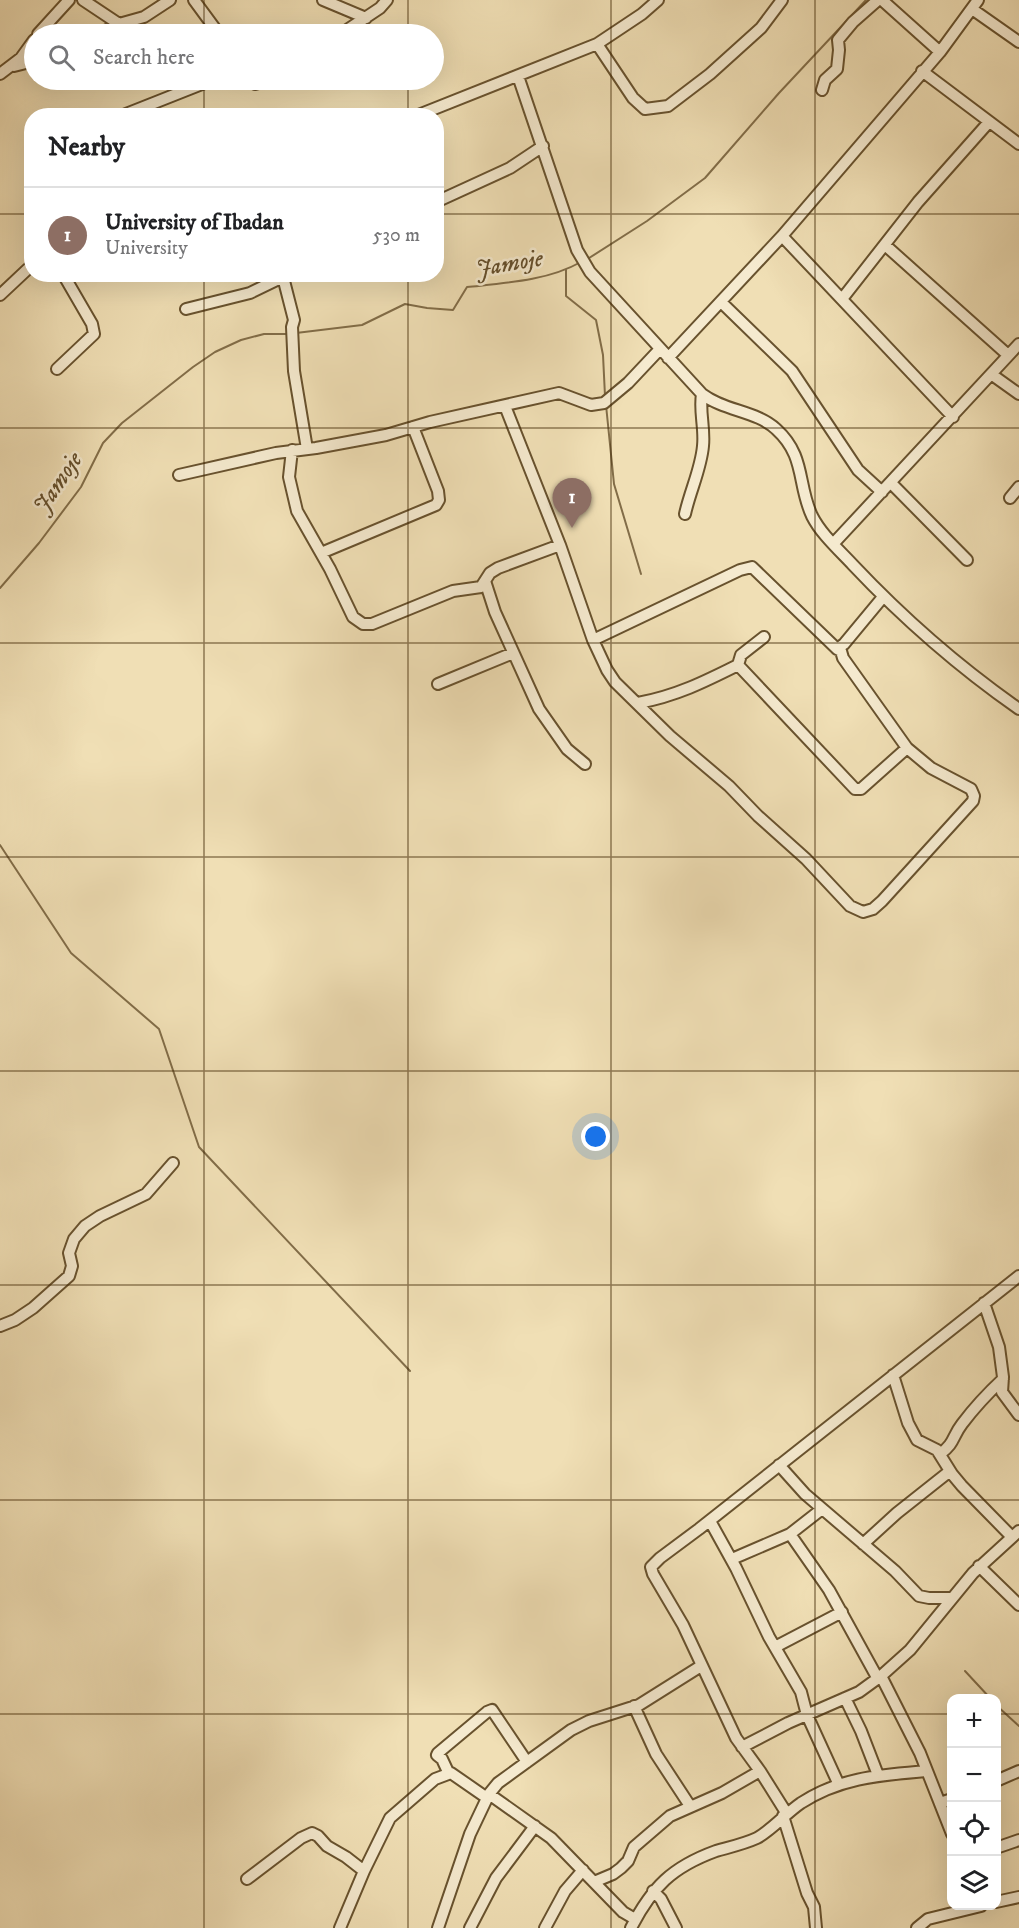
<!DOCTYPE html>
<html lang="en">
<head>
<meta charset="utf-8">
<style>
	body { margin:0; font-family:"IM FELL DW Pica",serif; background:#f2f2f2; color:#202124 }
	.controls { position:absolute; right:18px; bottom:18px; display:grid; overflow:hidden; border-radius:12px; box-shadow:0 6px 24px #0002 }
	.controls button { width:54px; height:54px; display:grid; place-items:center; padding:0; border:0; border-bottom:2px solid #e0e0e0; background:#fff; color:#202124; font:30px sans-serif }
	.you { position:absolute; left:596px; top:1137px; width:21px; height:21px; margin:-15px; border:4px solid #fff; border-radius:50%; background:#1a73e8; box-shadow:0 0 0 9px #1a73e833 }
	.badge { display:grid; place-items:center; width:39px; height:39px; border-radius:50%; background:#111827; color:#fff; font-size:20px; font-weight:700 }
	.pin { position:absolute; translate:-50% -50px; filter:drop-shadow(0 2px 3px #0008) }
	.pin::after { content:''; position:absolute; top:32px; width:21px; height:18px; background:inherit; clip-path:polygon(0 0,100% 0,50% 100%) }
	.list { margin:0; padding:0; list-style:none }
	h2 { display:flex; justify-content:space-between; align-items:center; height:78px; margin:0; padding:0 24px; font-size:26px }
	h2 small { font-size:20px; font-weight:400; color:#757577 }
	.list li { display:grid; grid-template-columns:39px 1fr auto; gap:18px; align-items:center; box-sizing:border-box; height:96px; padding:0 24px; border-top:2px solid #e0e0e0 }
	.list b { display:block; font-size:22px; white-space:nowrap }
	.list p { margin:0; font-size:20px; white-space:nowrap; color:#757577 }
	.list em { font-size:20px; font-style:normal; color:#757577 }
	.icon { flex:none; width:33px; height:33px; fill:none; stroke:currentColor; stroke-width:2; stroke-linecap:round; stroke-linejoin:round }
	.map { position:relative; flex:none; width:1019px; height:1928px; overflow:hidden }
	.search { position:absolute; background:#fff; box-shadow:0 6px 24px #0002; left:24px; top:24px; width:420px; height:66px; display:flex; align-items:center; gap:15px; box-sizing:border-box; padding:0 21px; border-radius:33px; color:#757577; font-size:22px }
	.panel { position:absolute; background:#fff; box-shadow:0 6px 24px #0002; left:24px; top:108px; width:420px; height:174px; border-radius:24px }
	.map>svg:first-child { display:block }
</style>
</head>
<body>
<div class="map">
<svg width="1019" height="1928" viewBox="0 0 1019 1928">
	<rect width="100%" height="100%" fill="#f0dfb5"/>
	<filter id="stains"><feTurbulence type="fractalNoise" baseFrequency=".00333" numOctaves="4"/><feColorMatrix values="0 0 0 0 .2 0 0 0 0 .09 0 0 0 0 .02 0 0 0 .5 -.17"/></filter>
	<radialGradient id="worn" r=".72"><stop offset=".6" stop-color="#630" stop-opacity="0"/><stop offset="1" stop-color="#630" stop-opacity=".3"/></radialGradient>
	<g fill="none" stroke-linecap="round" stroke-linejoin="round">
		<!-- stream -->
		<path stroke="#826d48" stroke-width="2" d="M 586,260 L 647,221 L 705,178 L 779,93 L 866,0
			M 566,270 L 566,296 L 596,320 L 603,355 L 605,396
			M 296,333 L 362,325 L 405,304 L 427,308 L 453,310 L 467,287 C 505,283 547,281 581,262
			M 606,405 L 614,484 L 641,574
			M 0,588 L 39,543 L 81,487 L 103,443 L 122,423 L 193,367 L 215,352 L 241,340 L 264,334 L 288,334
			M 0,845 L 71,953 L 159,1029 L 199,1147 L 410,1371
			M 965,1671 L 990,1698
			M 996,1705 L 1019,1726"/>
		<!-- minor casing -->
		<g stroke="#68522e" stroke-width="14">
			<path id="minor" d="M 83,0 L 119,24 L 144,17 L 170,0
				M 194,0 L 219,34
				M 323,0 L 366,18
				M 882,0 L 940,52
				M 972,9 L 1019,42
				M 38,34 L 69,0
				M 99,34 L 119,24
				M 341,34 L 380,8 L 387,0
				M 597,44 L 633,98 L 645,109 L 668,106 L 710,74 L 761,28 L 782,0
				M 14,66 L 34,61
				M 922,71 L 1019,144
				M 0,74 L 21,58 L 34,40
				M 518,76 L 577,250 L 590,272 L 702,394 C 724,411 757,411 776,429 C 806,456 797,484 812,516 C 821,534 839,550 853,565 C 903,618 959,667 1019,709
				M 248,80 L 255,84 L 269,80
				M 822,90 L 825,80 L 837,69 L 839,50 L 838,40 L 853,22 L 878,0
				M 121,116 L 212,80
				M 416,116 L 597,44 L 642,14 L 658,0
				M 436,202 L 510,168 L 543,146
				M 885,245 L 1008,355
				M 283,277 L 294,320 L 292,327 L 294,371 L 307,449
				M 0,295 L 32,265
				M 842,299 L 918,202 L 989,122
				M 721,302 L 792,371 L 858,470 L 882,492
				M 186,309 L 250,293 L 287,275
				M 668,358 L 782,236
				M 57,369 L 94,334 L 92,324 L 63,274
				M 991,374 L 1019,394
				M 505,406 L 560,545 L 593,640 L 607,670 L 615,682 L 670,736 L 729,786 L 758,816 L 806,859 L 850,906 L 863,912 L 873,909 L 882,901 L 973,801 L 974,796 L 971,789 L 931,768 L 907,748 L 843,658 L 841,651 L 837,649 L 844,644 L 883,597
				M 953,417 L 782,236 L 940,52 L 978,0
				M 292,450 L 289,477 L 297,511 L 330,569 L 353,617 L 363,624 L 372,624 L 453,591 L 481,587 L 490,573 L 498,568 L 560,545
				M 179,475 L 276,453 L 316,448 L 386,435 L 430,422 L 559,393 L 591,405 L 604,403 L 628,383 L 660,349
				M 891,483 L 967,560
				M 1010,498 L 1019,487
				M 685,514 C 690,491 701,469 703,446 C 705,428 699,411 702,394
				M 833,544 L 1019,344
				M 321,553 L 436,505 L 439,500 L 438,491 L 413,427
				M 485,581 L 495,612 L 539,709 L 567,749 L 585,764
				M 764,637 L 741,655 L 738,665 L 855,789 L 861,789 L 907,748
				M 593,640 L 740,570 L 752,567 L 837,649
				M 438,684 L 513,653
				M 638,703 C 676,696 704,682 738,665
				M 984,1303 L 999,1347 L 1003,1377 L 1002,1392 L 1019,1415
				M 0,1326 L 15,1320 L 33,1308 L 69,1276 L 72,1266 L 69,1253 L 74,1239 L 85,1226 L 100,1216 L 146,1194 L 173,1163
				M 893,1375 L 908,1423 L 917,1440 L 937,1450 L 952,1474 L 962,1486 L 1012,1537
				M 940,1454 C 955,1443 952,1437 962,1424 C 974,1408 988,1393 1003,1379
				M 779,1465 L 805,1494 L 895,1571 L 919,1596 L 929,1598 L 952,1598
				M 710,1521 L 736,1568 L 769,1637 L 801,1692 L 807,1715 L 839,1785
				M 790,1534 L 829,1590 L 878,1679
				M 863,1544 L 897,1513 L 950,1471
				M 732,1559 L 790,1534 L 822,1509
				M 979,1566 L 1019,1605
				M 775,1647 L 842,1612
				M 881,1676 L 920,1753 L 952,1834
				M 845,1698 L 861,1731 L 878,1775
				M 634,1706 L 656,1754 L 690,1806
				M 742,1747 L 788,1723 L 859,1692 L 881,1676 L 910,1650 L 973,1573 L 1019,1531
				M 449,1774 L 442,1759 L 437,1755 L 438,1753 L 487,1712 L 492,1710 L 527,1762
				M 996,1781 L 1019,1771
				M 489,1794 L 551,1838 L 623,1912 L 635,1919
				M 940,1803 L 952,1799
				M 787,1814 L 760,1771 L 736,1738 L 683,1625 L 653,1574 L 651,1567 L 660,1558 L 699,1529 L 1019,1276
				M 783,1816 L 807,1893 L 814,1907 L 816,1928
				M 996,1848 L 1019,1840
				M 247,1879 L 301,1838 L 312,1833 L 318,1836 L 327,1846 L 346,1857 L 364,1871
				M 594,1882 L 613,1874 L 621,1868 L 628,1861 L 634,1847 L 670,1816 L 722,1793 L 760,1771
				M 653,1891 L 661,1899 L 676,1928
				M 996,1902 L 1019,1897
				M 340,1928 L 364,1871 L 390,1818 L 435,1779 L 451,1773 L 487,1798
				M 438,1928 L 470,1834 L 489,1794 L 498,1783 L 571,1730 L 589,1721 L 639,1705 L 701,1666
				M 470,1928 L 496,1878 L 535,1826
				M 545,1928 L 565,1891 L 583,1870
				M 631,1928 C 652,1887 672,1867 716,1851 C 730,1847 744,1844 757,1838 C 773,1829 785,1814 801,1803 C 841,1777 882,1775 927,1771
				M 917,1928 L 928,1919 L 981,1906"/>
		</g>
		<!-- minor -->
		<use href="#minor" stroke="#f5eacf" stroke-width="10"/>
	</g>
	<!-- grid -->
	<path fill="none" stroke="#3a2301" stroke-width="1.5" stroke-opacity="0.55" d="M 204,0 L 204,34M 408,0 L 408,34M 611,0 L 611,1928M 815,0 L 815,1928M 204,80 L 204,116M 408,80 L 408,116M 0,214 L 32,214M 436,214 L 1019,214M 204,274 L 204,1928M 408,274 L 408,1928M 0,428 L 1019,428M 0,643 L 1019,643M 0,857 L 1019,857M 0,1071 L 1019,1071M 0,1285 L 1019,1285M 0,1500 L 1019,1500M 0,1714 L 952,1714M 996,1714 L 1019,1714"/>
	<g text-anchor="middle" dominant-baseline="central" stroke-width="5" stroke-linejoin="round" paint-order="stroke">
		<!-- water labels -->
		<g font-size="24" font-style="italic" fill="#644e2b" stroke="#f5eacf">
			<text transform="translate(509 264) rotate(-10)">Jamoje</text>
			<text transform="translate(58 483) rotate(-56)">Jamoje</text>
		</g>
	</g>
	<rect width="100%" height="100%" filter="url(#stains)"/>
	<rect width="100%" height="100%" fill="url(#worn)"/>
</svg>
<div class="controls">
<button>+</button>
<button>−</button>
<button><svg class="icon" aria-label="locate" viewBox="0 0 24 24"><circle cx="12" cy="12" r="6"/><path d="M12 2v4M12 18v4M2 12h4M18 12h4"/></svg></button>
<button><svg class="icon" aria-label="layers" viewBox="0 0 24 24"><path d="M12 4l9 5-9 5-9-5zM3 14l9 5 9-5"/></svg></button>
</div>
<div class="you"></div>
<div class="pin badge" style="left:572px;top:528px;background:#8d6e63">1</div>
<div class="search"><svg class="icon" aria-label="search" viewBox="0 0 24 24"><circle cx="10" cy="10" r="6"/><path d="M15 15l6 6"/></svg>Search here</div>
<section class="panel">
<h2>Nearby<small></small></h2>
<ul class="list">
<li><span class="badge" style="background:#8d6e63">1</span><div><b>University of Ibadan</b><p>University</p></div><em>530 m</em></li>
</ul>
</section>
</div>
</body>
</html>
